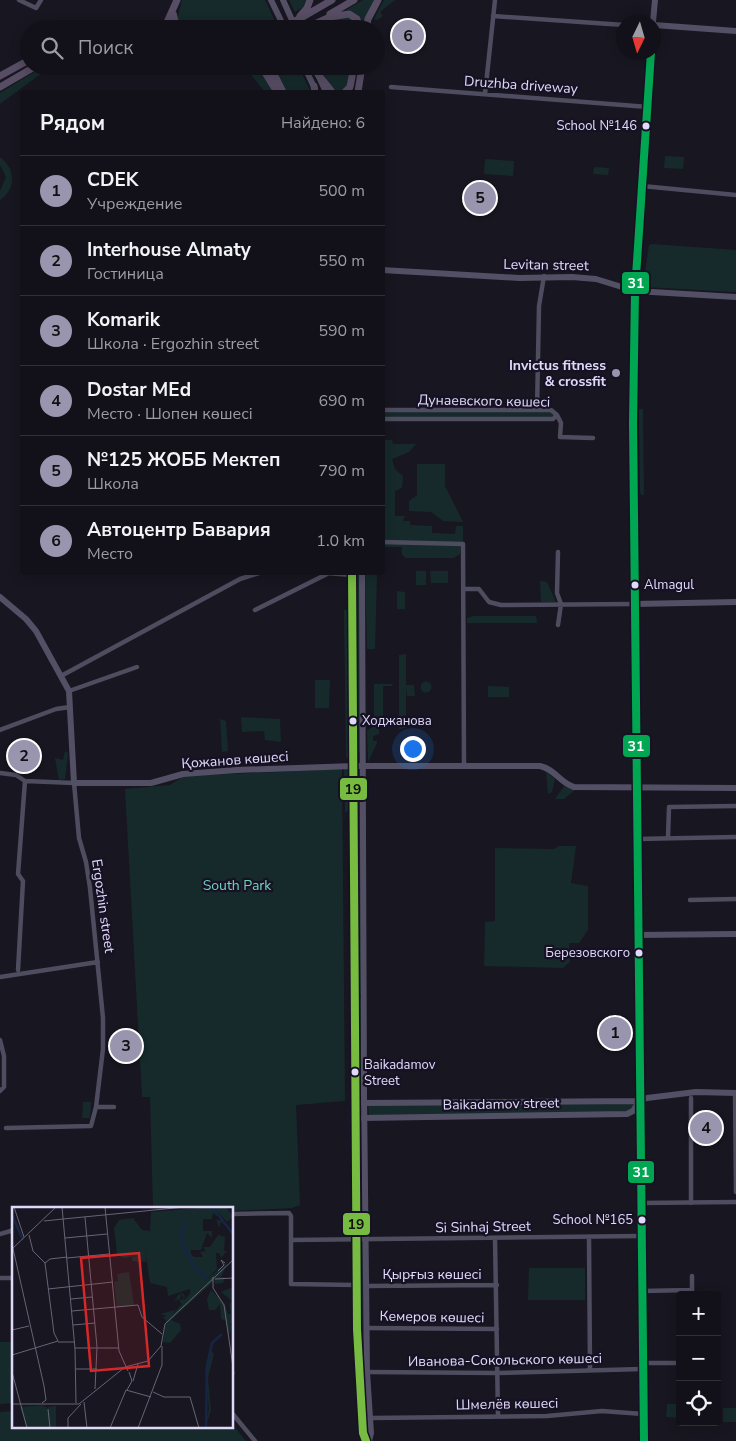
<!DOCTYPE html>
<html lang="ru">
<head>
<meta charset="utf-8">
<style>
	body { margin:0; font-family:"Nunito Sans",sans-serif; background:#1b1921; color:#f1f3f6 }
	.controls { position:absolute; right:15px; bottom:15px; display:grid; overflow:hidden; border-radius:5px; box-shadow:0 2px 12px #0003 }
	.controls button { width:45px; height:45px; display:grid; place-items:center; padding:0; border:0; border-bottom:1px solid #313037; background:#121018; color:#f1f3f6; font:25px sans-serif }
	.compass { position:absolute; left:616px; top:15px; width:45px; height:45px; border-radius:50%; background:#121018; box-shadow:0 2px 12px #0003; rotate:185deg }
	.you { position:absolute; left:412px; top:748px; width:18px; height:18px; margin:-12px; border:4px solid #fff; border-radius:50%; background:#1a73e8; box-shadow:0 0 0 8px #1a73e833 }
	.badge { display:grid; place-items:center; width:32px; height:32px; border-radius:50%; background:#9a95ae; color:#111; font-size:16px; font-weight:700 }
	.pin { position:absolute; translate:-50% -50%; border:2px solid #fff; box-shadow:0 1px 5px #0006 }
	.list { margin:0; padding:0; list-style:none }
	h2 { display:flex; justify-content:space-between; align-items:center; height:65px; margin:0; padding:0 20px; font-size:21px }
	h2 small { font-size:16px; font-weight:400; color:#9c9da2 }
	.list li { display:grid; grid-template-columns:32px 1fr auto; gap:15px; align-items:center; box-sizing:border-box; height:70px; padding:0 20px; border-top:1px solid #313037 }
	.list b { display:block; font-size:19px; white-space:nowrap }
	.list p { margin:0; font-size:16px; white-space:nowrap; color:#9c9da2 }
	.list em { font-size:16px; font-style:normal; color:#9c9da2 }
	.icon { flex:none; width:28px; height:28px; fill:none; stroke:currentColor; stroke-width:2; stroke-linecap:round; stroke-linejoin:round }
	.map { position:relative; flex:none; width:736px; height:1441px; overflow:hidden }
	.search { position:absolute; background:#121018; box-shadow:0 2px 12px #0003; left:20px; top:20px; width:365px; height:55px; display:flex; align-items:center; gap:12px; box-sizing:border-box; padding:0 18px; border-radius:28px; color:#9c9da2; font-size:19px }
	.panel { position:absolute; background:#121018; box-shadow:0 2px 12px #0003; left:20px; top:90px; width:365px; height:485px; border-radius:5px }
	.map>svg:first-child { display:block }
</style>
</head>
<body>
<div class="map">
<svg width="736" height="1441" viewBox="0 0 736 1441">
	<rect width="100%" height="100%" fill="#181620"/>
	<!-- green -->
	<path fill="#162a2b" d="M 182,0 L 265,0 L 275,21 L 249,29 L 182,29 L 177,19 Z
		M 289,0 L 306,0 L 303,7 L 295,12 Z
		M 363,0 L 375,0 L 363,29 L 360,17 L 346,10 Z
		M 384,0 L 395,0 L 380,12 L 383,16 L 378,20 L 374,19 Z
		M 350,17 L 354,21 L 358,29 L 318,29 L 336,19 Z
		M 44,66 L 58,66 L 46,70 L 0,104 L 0,93 Z
		M 239,66 L 259,66 L 274,92 L 265,92 L 248,71 Z
		M 273,66 L 298,66 L 311,92 L 286,92 Z
		M 320,66 L 352,66 L 348,85 L 343,90 L 334,90 L 330,86 Z
		M 665,156 L 684,157 L 683,169 L 664,168 Z
		M 0,157 C 16,169 16,189 0,200 L 0,191 L 6,177 L 0,165 Z
		M 485,159 L 514,161 L 513,176 L 484,174 Z
		M 594,167 L 609,168 L 608,175 L 593,174 Z
		M 652,244 L 736,250 L 736,292 L 643,287 L 649,245 Z
		M 639,409 L 643,409 L 644,495 L 641,495 L 640,491 Z
		M 551,410 L 556,417 L 383,417 L 382,412 Z
		M 383,440 L 392,440 L 393,444 L 416,444 L 409,452 L 392,459 L 395,469 L 403,476 L 402,488 L 395,491 L 395,516 L 405,516 L 403,521 L 410,521 L 410,525 L 432,526 L 432,533 L 455,534 L 456,526 L 463,526 L 463,544 L 461,544 L 460,554 L 454,558 L 406,558 L 402,555 L 402,547 L 383,547 Z
		M 417,464 L 445,464 L 445,486 L 463,522 L 443,521 L 431,512 L 409,511 L 409,501 L 417,495 Z
		M 416,571 L 426,571 L 426,585 L 416,585 Z
		M 430,571 L 448,571 L 448,583 L 431,583 Z
		M 352,573 L 362,573 L 364,752 L 354,752 Z
		M 365,573 L 377,573 L 375,649 L 367,649 Z
		M 540,581 L 547,582 L 556,602 L 541,602 Z
		M 397,591 L 405,592 L 405,609 L 397,609 Z
		M 344,610 L 351,610 L 351,756 L 346,758 Z
		M 473,616 L 536,616 L 537,623 L 467,623 L 467,618 Z
		M 406,654 L 406,685 L 414,685 L 415,696 L 407,696 L 406,688 L 406,728 L 399,729 L 399,655 Z
		M 315,680 L 330,680 L 329,708 L 315,708 Z
		M420.5 687a5.5 5.5 0 1 1 11 0a5.5 5.5 0 1 1-11 0Z
		M 374,684 L 393,684 L 392,686 L 383,686 L 383,724 L 374,722 Z
		M 488,686 L 509,687 L 509,697 L 488,697 Z
		M 241,717 L 280,719 L 281,742 L 265,740 L 264,731 L 242,732 Z
		M 220,719 L 226,721 L 228,751 L 222,752 Z
		M 374,726 L 379,726 L 379,734 L 373,736 L 373,741 L 377,741 L 377,743 L 368,762 L 367,731 Z
		M 65,751 L 68,753 L 65,779 L 59,780 L 55,758 L 63,760 Z
		M 344,768 L 350,772 L 351,808 L 345,813 Z
		M 342,769 L 345,1101 L 296,1105 L 300,1205 L 292,1208 L 233,1211 L 232,1208 L 153,1208 L 150,1097 L 142,1097 L 125,789 L 170,785 L 184,776 Z
		M 546,772 L 555,779 L 552,792 L 548,794 Z
		M 356,779 L 361,779 L 361,994 L 358,995 Z
		M 564,786 L 575,790 L 564,799 L 555,799 Z
		M 559,846 L 576,846 L 571,883 L 588,886 L 588,930 L 579,943 L 569,943 L 570,962 L 563,968 L 484,966 L 485,922 L 495,921 L 495,848 L 554,849 Z
		M 358,999 L 362,999 L 362,1095 L 358,1095 Z
		M 83,1102 L 91,1102 L 90,1118 L 82,1118 Z
		M 637,1102 L 630,1112 L 369,1115 L 368,1104 Z
		M 359,1242 L 364,1242 L 367,1419 L 364,1419 Z
		M 529,1268 L 585,1268 L 585,1300 L 528,1300 Z
		M 0,1342 L 14,1342 L 14,1403 L 0,1404 Z
		M 667,1404 L 680,1404 L 680,1418 L 666,1417 Z
		M 723,1408 L 736,1408 L 736,1422 L 723,1422 Z
		M 14,1411 L 14,1427 L 232,1427 L 233,1425 L 246,1441 L 0,1441 L 0,1412 Z"/>
	<g fill="none" stroke-linecap="round" stroke-linejoin="round">
		<!-- street -->
		<path stroke="#4e4c5f" stroke-width="4.5" d="M 19,0 L 36,8 L 41,0
			M 493,16 L 624,25
			M 391,87 L 648,107
			M 485,94 L 495,0
			M 642,186 L 736,195
			M 382,410 L 551,410 L 557,415 L 553,419 L 382,419
			M 537,410 L 539,306 L 544,276
			M 557,415 L 561,423 L 560,437 L 593,438
			M 382,542 L 463,544 L 464,766
			M 558,552 L 557,593 L 561,604 L 558,625
			M 313,572 L 352,575
			M 464,589 L 479,589 L 489,602 L 501,605 L 635,604
			M 255,610 L 327,574
			M 61,676 L 240,579 L 262,572
			M 69,691 L 137,667
			M 0,730 L 56,709 L 70,707
			M 0,773 L 16,775 L 25,781 L 74,783 L 79,838 L 86,862 L 90,888 L 103,1018 L 103,1049 L 96,1107 L 91,1126 L 6,1128
			M 668,837 L 669,807 L 736,806
			M 636,839 L 736,837
			M 690,900 L 736,899
			M 18,970 L 23,881 L 18,874 L 25,781
			M 0,977 L 98,962
			M 0,1040 L 4,1056 L 4,1087 L 0,1091
			M 735,1093 L 736,1192
			M 96,1107 L 114,1107
			M 641,1203 L 736,1202
			M 691,1203 L 691,1098
			M 232,1214 L 289,1213 L 291,1216 L 291,1240 L 641,1236
			M 0,1234 L 14,1230
			M 589,1237 L 590,1370
			M 495,1238 L 498,1416
			M 291,1240 L 291,1284 L 356,1285
			M 692,1276 L 692,1295
			M 0,1278 L 14,1278
			M 366,1286 L 497,1285
			M 642,1291 L 692,1290
			M 367,1328 L 497,1329
			M 643,1363 L 680,1363
			M 367,1372 L 498,1373 L 642,1369
			M 232,1413 L 255,1441
			M 370,1418 L 547,1416 L 602,1411 L 643,1414"/>
		<!-- secondary -->
		<path stroke="#535065" stroke-width="6" d="M 271,0 L 285,29
			M 283,0 L 296,29
			M 653,22 L 655,0
			M 654,25 L 736,31
			M 304,66 L 315,89
			M 314,66 L 326,92
			M 382,270 L 519,278 L 572,277 L 596,279 L 635,291 L 736,297
			M 352,572 L 357,1329 L 363,1433 L 366,1441
			M 362,572 L 364,1095 L 367,1372 L 371,1433 L 369,1441
			M 0,597 L 26,619 L 36,631 L 69,691 L 74,783 L 151,783 L 183,774 L 237,770 L 354,766 L 540,766 C 555,769 560,783 574,787 L 736,788
			M 635,604 L 736,602
			M 637,935 L 736,934
			M 362,1103 L 639,1101 L 647,1098 L 696,1092 L 736,1093
			M 362,1118 L 627,1114 L 633,1111 L 639,1102
			M 644,1441 L 633,423 L 635,291 L 651,52"/>
		<!-- primary -->
		<path stroke="#574d64" stroke-width="7" d="M 173,13 L 177,29
			M 330,14 L 354,0
			M 300,16 L 307,8 L 310,0
			M 301,18 L 332,0
			M 308,27 L 330,17 L 349,14 L 357,19 L 360,29
			M 164,29 L 177,0
			M 366,29 L 368,19 L 378,0
			M 261,66 L 277,92
			M 270,66 L 283,92
			M 317,73 L 332,92
			M 0,76 L 29,60
			M 314,86 L 315,92
			M 0,87 L 36,66
			M 345,92 L 350,87 L 354,66
			M 358,92 L 362,66"/>
		<!-- primary-bridge -->
		<path stroke="#574d64" stroke-width="7" d="M 279,29 L 301,18"/>
		<!-- bus-1 casing -->
		<g stroke="#161224" stroke-width="11">
			<path id="bus-1" d="M 352,572 L 357,1329 L 363,1433 L 366,1441"/>
		</g>
		<!-- bus-2 casing -->
		<g stroke="#161224" stroke-width="11">
			<path id="bus-2" d="M 644,1441 L 633,423 L 635,291 L 651,52"/>
		</g>
		<!-- bus-1 -->
		<use href="#bus-1" stroke="#77bb41" stroke-width="8"/>
		<!-- bus-2 -->
		<use href="#bus-2" stroke="#00a651" stroke-width="8"/>
	</g>
	<!-- markers -->
	<g fill="#e0dafa" stroke="#161224" stroke-width="2">
		<circle cx="646" cy="126" r="4.5"/>
		<circle cx="635" cy="585" r="4.5"/>
		<circle cx="353" cy="721" r="4.5"/>
		<circle cx="639" cy="953" r="4.5"/>
		<circle cx="355" cy="1072" r="4.5"/>
		<circle cx="642" cy="1220" r="4.5"/>
	</g>
	<circle fill="#9a95ae" stroke="#161224" stroke-width="2" cx="616" cy="373" r="5"/>
	<g text-anchor="middle" dominant-baseline="central" stroke-width="4.5" stroke-linejoin="round" paint-order="stroke">
		<!-- bus labels -->
		<g font-size="13" fill="#e0dafa" stroke="#161224" text-anchor="end">
			<text x="637" y="126">School №146</text>
			<text x="644" y="585" text-anchor="start">Almagul</text>
			<text x="362" y="721" text-anchor="start">Ходжанова</text>
			<text x="630" y="953">Березовского</text>
			<text x="364" y="1065" text-anchor="start">Baikadamov<tspan x="364" dy="16">Street</tspan></text>
			<text x="633" y="1220">School №165</text>
		</g>
		<!-- street labels -->
		<g font-size="14" fill="#e0dafa" stroke="#161224">
			<text transform="translate(521 85) rotate(4)">Druzhba driveway</text>
			<text transform="translate(546 265) rotate(1)">Levitan street</text>
			<text transform="translate(484 401) rotate(1)">Дунаевского көшесі</text>
			<text transform="translate(235 760) rotate(-4)">Қожанов көшесі</text>
			<text transform="translate(103 906) rotate(82)">Ergozhin street</text>
			<text transform="translate(501 1104) rotate(-1)">Baikadamov street</text>
			<text transform="translate(483 1227) rotate(-1)">Si Sinhaj Street</text>
			<text x="432" y="1274">Қырғыз көшесі</text>
			<text transform="translate(432 1317) rotate(1)">Кемеров көшесі</text>
			<text transform="translate(505 1360) rotate(-1)">Иванова-Сокольского көшесі</text>
			<text transform="translate(507 1404) rotate(-1)">Шмелёв көшесі</text>
		</g>
		<!-- poi labels -->
		<g font-size="14" font-weight="bold" fill="#e0dafa" stroke="#161224" text-anchor="end">
			<text x="606" y="365">Invictus fitness<tspan x="606" dy="16">&amp; crossfit</tspan></text>
		</g>
		<!-- park labels -->
		<g font-size="14" fill="#6ed2c0" stroke="#161224">
			<text x="237" y="885">South Park</text>
		</g>
	</g>
	<!-- overview -->
	<g transform="translate(12 1207)">
		<rect width="221" height="221" fill="#181620"/>
		<path d="M 199,0 L 213,16 L 221,31 L 213,17 L 209,15 L 207,21 L 204,12 L 208,14 L 208,11 L 201,6 L 200,12 L 191,12 L 191,24 L 200,24 L 200,31 L 195,26 L 189,43 L 179,43 L 179,47 L 182,50 L 191,50 L 188,45 L 194,44 L 191,40 L 198,40 L 206,28 L 213,30 L 212,44 L 215,44 L 209,51 L 207,46 L 204,46 L 205,62 L 192,75 L 215,55 L 210,69 L 207,70 L 213,70 L 211,76 L 203,77 L 203,73 L 159,113 L 168,117 L 169,123 L 158,136 L 151,135 L 154,113 L 151,110 L 155,109 L 148,107 L 163,103 L 160,108 L 170,97 L 167,94 L 172,91 L 169,87 L 168,92 L 163,94 L 161,90 L 164,93 L 166,88 L 170,86 L 173,89 L 171,94 L 178,87 L 178,82 L 156,89 L 155,80 L 138,76 L 133,44 L 134,55 L 131,55 L 120,54 L 120,50 L 124,49 L 111,51 L 105,47 L 102,21 L 107,13 L 121,11 L 130,23 L 138,24 L 139,5 ZM 201,0 L 215,1 L 221,10 L 215,15 ZM 117,65 L 122,98 L 105,101 L 102,75 L 106,74 L 105,67 ZM 221,80 L 221,115 L 218,118 L 220,119 L 217,129 L 213,109 L 214,114 L 209,112 L 208,97 L 203,103 L 197,103 L 195,92 L 199,83 L 213,97 L 216,107 L 219,107 L 217,97 L 220,94 L 209,85 ZM 199,144 L 202,147 L 196,171 L 199,203 L 193,221 L 197,202 L 193,163 ZM 34,198 L 31,200 L 35,200 L 37,210 L 36,200 L 44,199 L 44,221 L 39,221 L 38,217 L 38,221 L 15,221 L 8,200 Z" fill="#162a2b"/>
		<path fill="none" stroke="#172544" stroke-width="2.5" d="M 200,0 L 222,28M 0,8 L 11,33M 174,15 L 169,25 L 172,41 L 185,64 L 196,71M 194,221 L 195,159 L 200,136 L 210,127"/>
		<path fill="none" stroke="#686477" stroke-width="1" d="M 2,0 L 12,30M 50,0 L 63,142 L 64,196M 93,0 L 107,144 L 116,164M 73,10 L 85,140 L 83,182M 51,12 L 173,0M 32,14 L 51,12M 53,31 L 95,27M 0,37 L 32,179 L 34,193 L 30,196M 0,42 L 44,0M 55,51 L 97,47M 33,56 L 38,52 L 55,50M 206,64 L 212,58 L 209,53 L 213,56M 201,70 L 201,81 L 212,98 L 222,167M 203,72 L 222,71M 36,82 L 101,75M 59,92 L 80,90M 60,104 L 126,98 L 130,110 L 150,127M 61,118 L 83,116M 0,123 L 17,119M 46,135 L 63,135M 63,141 L 107,141M 0,148 L 46,134 L 42,126 L 33,56 L 21,44 L 17,28M 64,162 L 85,162M 0,165 L 15,221M 121,174 L 126,157M 114,183 L 139,190M 115,183 L 120,174 L 117,165M 141,185 L 152,190 L 178,190 L 187,221M 72,195 L 75,221M 0,197 L 67,197 L 113,160 L 136,154 L 149,139 L 153,117 L 222,52M 36,202 L 38,221M 56,221 L 56,211 L 69,197M 98,221 L 114,183M 126,221 L 150,158 L 150,139"/>
		<path fill="#d62828" fill-opacity="0.15" stroke="#d62828" stroke-width="2.5" d="M 127,46 L 137,159 L 79,164 L 69,51 Z"/>
		<rect width="221" height="221" fill="none" stroke="#e0dafa" stroke-width="2.5"/>
	</g>
	<g stroke="#161224" stroke-width="2">
		<rect x="621" y="271" width="29" height="24" rx="5" fill="#00a651"/>
		<rect x="622" y="734" width="29" height="24" rx="5" fill="#00a651"/>
		<rect x="339" y="777" width="29" height="24" rx="5" fill="#77bb41"/>
		<rect x="627" y="1160" width="28" height="24" rx="5" fill="#00a651"/>
		<rect x="342" y="1212" width="29" height="24" rx="5" fill="#77bb41"/>
	</g>
	<g font-size="14" text-anchor="middle" font-weight="bold" fill="#fff">
		<text x="636" y="288">31</text>
		<text x="636" y="751">31</text>
		<text x="641" y="1177">31</text>
	</g>
	<g font-size="14" text-anchor="middle" font-weight="bold" fill="#111">
		<text x="353" y="794">19</text>
		<text x="356" y="1229">19</text>
	</g>
</svg>
<div class="controls">
<button>+</button>
<button>−</button>
<button><svg class="icon" aria-label="locate" viewBox="0 0 24 24"><circle cx="12" cy="12" r="6"/><path d="M12 2v4M12 18v4M2 12h4M18 12h4"/></svg></button>
</div>
<svg class="compass" viewBox="-18 -18 36 36"><path d="M0-13l5 13h-10z" fill="#e53935"/><path d="M0 13l5-13h-10z" fill="#9c9da2"/></svg>
<div class="you"></div>
<div class="pin badge" style="left:615px;top:1033px">1</div>
<div class="pin badge" style="left:24px;top:756px">2</div>
<div class="pin badge" style="left:126px;top:1046px">3</div>
<div class="pin badge" style="left:706px;top:1128px">4</div>
<div class="pin badge" style="left:480px;top:198px">5</div>
<div class="pin badge" style="left:408px;top:36px">6</div>
<div class="search"><svg class="icon" aria-label="search" viewBox="0 0 24 24"><circle cx="10" cy="10" r="6"/><path d="M15 15l6 6"/></svg>Поиск</div>
<section class="panel">
<h2>Рядом<small>Найдено: 6</small></h2>
<ul class="list">
<li><span class="badge">1</span><div><b>CDEK</b><p>Учреждение</p></div><em>500 m</em></li>
<li><span class="badge">2</span><div><b>Interhouse Almaty</b><p>Гостиница</p></div><em>550 m</em></li>
<li><span class="badge">3</span><div><b>Komarik</b><p>Школа · Ergozhin street</p></div><em>590 m</em></li>
<li><span class="badge">4</span><div><b>Dostar MEd</b><p>Место · Шопен көшесі</p></div><em>690 m</em></li>
<li><span class="badge">5</span><div><b>№125 ЖОББ Мектеп</b><p>Школа</p></div><em>790 m</em></li>
<li><span class="badge">6</span><div><b>Автоцентр Бавария</b><p>Место</p></div><em>1.0 km</em></li>
</ul>
</section>
</div>
</body>
</html>
